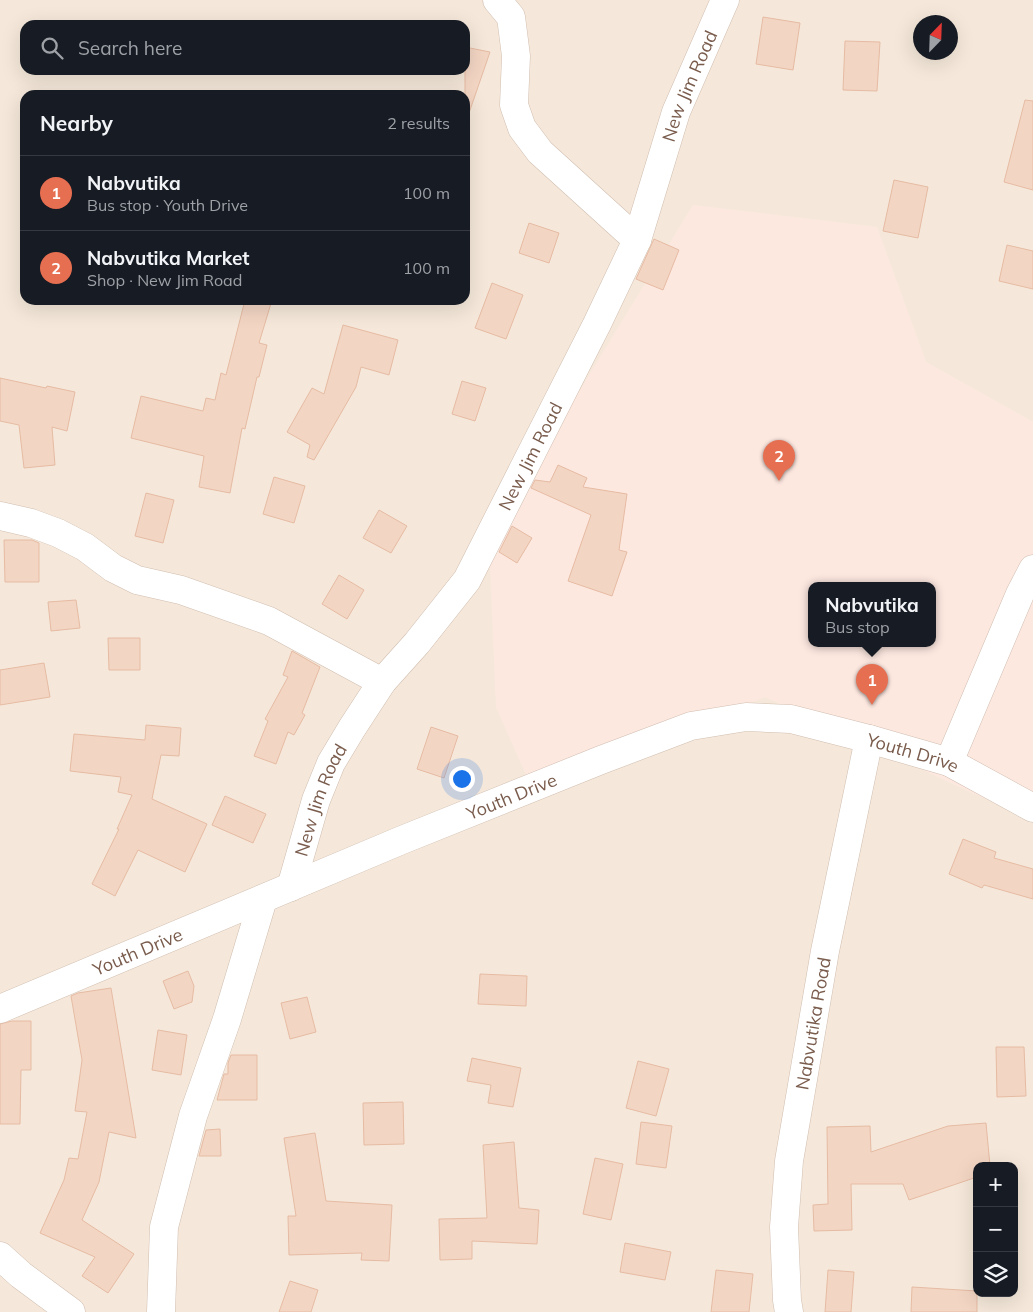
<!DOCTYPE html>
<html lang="en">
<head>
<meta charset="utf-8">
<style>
	body { margin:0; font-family:Mulish,sans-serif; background:#242831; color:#f1f3f6 }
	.controls { position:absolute; right:15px; bottom:15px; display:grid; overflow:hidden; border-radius:10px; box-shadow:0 5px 20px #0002 }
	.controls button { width:45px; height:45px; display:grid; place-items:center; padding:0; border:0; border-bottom:1px solid #363941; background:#171b24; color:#f1f3f6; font:25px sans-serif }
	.compass { position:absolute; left:913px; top:15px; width:45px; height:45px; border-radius:50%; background:#171b24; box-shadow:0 5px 20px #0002; rotate:23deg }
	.you { position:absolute; left:461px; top:778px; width:18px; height:18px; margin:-12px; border:4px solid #fff; border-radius:50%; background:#1a73e8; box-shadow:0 0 0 8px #1a73e833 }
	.badge { display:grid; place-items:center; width:32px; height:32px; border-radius:50%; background:#e76f51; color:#fff; font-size:16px; font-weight:700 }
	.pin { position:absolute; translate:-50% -41px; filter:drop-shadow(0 1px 2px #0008) }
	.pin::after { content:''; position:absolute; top:26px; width:18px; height:15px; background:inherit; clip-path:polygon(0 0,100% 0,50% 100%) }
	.popup { position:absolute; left:808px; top:582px; width:128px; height:65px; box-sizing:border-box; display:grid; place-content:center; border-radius:10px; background:#171b24; filter:drop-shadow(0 1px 4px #0005); font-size:16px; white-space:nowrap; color:#9ea1a6 }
	.popup b { font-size:19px; color:#f1f3f6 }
	.popup::after { content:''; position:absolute; left:50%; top:100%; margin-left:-10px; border:10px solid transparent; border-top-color:#171b24 }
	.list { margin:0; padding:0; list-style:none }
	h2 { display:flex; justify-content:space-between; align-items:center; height:65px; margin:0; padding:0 20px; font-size:21px }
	h2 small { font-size:16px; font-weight:400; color:#9ea1a6 }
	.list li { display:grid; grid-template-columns:32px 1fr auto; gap:15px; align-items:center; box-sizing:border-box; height:75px; padding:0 20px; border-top:1px solid #363941 }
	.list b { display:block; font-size:19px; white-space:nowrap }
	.list p { margin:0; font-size:16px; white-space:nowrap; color:#9ea1a6 }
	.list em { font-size:16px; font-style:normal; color:#9ea1a6 }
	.icon { flex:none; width:28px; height:28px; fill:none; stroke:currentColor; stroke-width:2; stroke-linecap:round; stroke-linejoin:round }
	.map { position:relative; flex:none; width:1033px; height:1312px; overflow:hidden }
	.search { position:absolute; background:#171b24; box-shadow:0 5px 20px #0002; left:20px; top:20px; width:450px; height:55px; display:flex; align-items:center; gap:12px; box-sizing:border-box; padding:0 18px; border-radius:15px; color:#9ea1a6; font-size:19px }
	.panel { position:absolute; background:#171b24; box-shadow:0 5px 20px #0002; left:20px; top:90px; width:450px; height:215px; border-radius:15px }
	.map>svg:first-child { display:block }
</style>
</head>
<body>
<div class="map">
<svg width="1033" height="1312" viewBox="0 0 1033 1312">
	<rect width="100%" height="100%" fill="#fdf6ec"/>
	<!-- residential -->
	<path fill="#f5e8da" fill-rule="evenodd" d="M 0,0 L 1033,0 L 1033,1312 L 0,1312 ZM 920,22 L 950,22 L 950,52 L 920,52 ZM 25,25 L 465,25 L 465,70 L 25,70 ZM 25,95 L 465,95 L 465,300 L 25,300 ZM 812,586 L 932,586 L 932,644 L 812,644 ZM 977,1166 L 1014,1166 L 1014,1293 L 977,1293 Z"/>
	<!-- commercial -->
	<path fill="#fde8e0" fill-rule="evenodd" d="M 693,205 L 877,227 L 926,362 L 1033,422 L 1033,821 L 765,697 L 532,788 L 496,707 L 489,539 ZM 812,586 L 932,586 L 932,644 L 812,644 Z"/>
	<!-- building -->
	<path fill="#f3d5c3" stroke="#e6bba3" d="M 763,17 L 800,23 L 793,70 L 756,64 Z
		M 845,41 L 880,42 L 877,91 L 843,90 Z
		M 465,47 L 490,52 L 469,113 L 465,112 Z
		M 1025,100 L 1033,101 L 1033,190 L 1004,182 Z
		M 894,180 L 928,187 L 918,238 L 883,231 Z
		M 529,223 L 559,233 L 549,263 L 519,253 Z
		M 654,239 L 679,250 L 663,290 L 636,279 Z
		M 1007,245 L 1033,251 L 1033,289 L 999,281 Z
		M 492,283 L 523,295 L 506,339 L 475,328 Z
		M 245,300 L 272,300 L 259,343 L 267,345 L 259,377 L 257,377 L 245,429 L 242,428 L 230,493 L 199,487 L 204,456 L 131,438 L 141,396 L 203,411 L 206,398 L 215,400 L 221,373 L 226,375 Z
		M 343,325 L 398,340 L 389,375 L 361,367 L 356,387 L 314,460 L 307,457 L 310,445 L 287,432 L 312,388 L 324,394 Z
		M 0,378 L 46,388 L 47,386 L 75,392 L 67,431 L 52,427 L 55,465 L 24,468 L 19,425 L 0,421 Z
		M 462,381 L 486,388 L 475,421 L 452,414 Z
		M 558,465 L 587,478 L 583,487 L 627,494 L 619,550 L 627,552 L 612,596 L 568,581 L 591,515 L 531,488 L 535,480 L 550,482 Z
		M 274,477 L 305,486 L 294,523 L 263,514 Z
		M 146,493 L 174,500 L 163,543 L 135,536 Z
		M 379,510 L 407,526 L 391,553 L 363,538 Z
		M 512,526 L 532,538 L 517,563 L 499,552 Z
		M 4,540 L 32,540 L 39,543 L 39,582 L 5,582 Z
		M 339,575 L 364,590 L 347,619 L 322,604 Z
		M 76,600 L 80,628 L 51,631 L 48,602 Z
		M 108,638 L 140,638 L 140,670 L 109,670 Z
		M 292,651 L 320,667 L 302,713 L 305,715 L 294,735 L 288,732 L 276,764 L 254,756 L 268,721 L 265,719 L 288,677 L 283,675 Z
		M 44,663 L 50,697 L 0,705 L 0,670 Z
		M 146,725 L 181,728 L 179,756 L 161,755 L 152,799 L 207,824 L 185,872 L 138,850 L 115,896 L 92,884 L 119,829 L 117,829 L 132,795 L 118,792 L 121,777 L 70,771 L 74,734 L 145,740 Z
		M 431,727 L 458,736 L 444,778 L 417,769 Z
		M 225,796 L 266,814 L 253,843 L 212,825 Z
		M 963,839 L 996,852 L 994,858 L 1033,869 L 1033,899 L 984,885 L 982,888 L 949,874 Z
		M 188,971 L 194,986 L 192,1002 L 174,1009 L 163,981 Z
		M 480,974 L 527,976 L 526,1006 L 478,1004 Z
		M 111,988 L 136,1138 L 109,1132 L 99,1182 L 82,1220 L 134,1254 L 108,1293 L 82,1276 L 95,1257 L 40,1233 L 64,1180 L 69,1158 L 78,1159 L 87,1112 L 75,1111 L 82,1060 L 71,996 L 78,993 Z
		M 307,997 L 316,1032 L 290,1039 L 281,1003 Z
		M 12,1021 L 31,1021 L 31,1070 L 21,1070 L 20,1124 L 0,1124 L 0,1024 Z
		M 158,1030 L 187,1035 L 181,1075 L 152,1070 Z
		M 996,1047 L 1024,1047 L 1026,1096 L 997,1097 Z
		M 231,1055 L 257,1055 L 257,1100 L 217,1100 L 224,1074 L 228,1074 L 228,1063 Z
		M 472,1058 L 521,1068 L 513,1107 L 488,1103 L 491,1085 L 467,1081 Z
		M 638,1061 L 669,1069 L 656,1116 L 626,1108 Z
		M 403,1102 L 404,1144 L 364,1145 L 363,1103 Z
		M 641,1122 L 672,1126 L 666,1168 L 636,1164 Z
		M 986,1123 L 990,1166 L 977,1166 L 977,1177 L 909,1200 L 903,1184 L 851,1184 L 852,1230 L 814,1231 L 813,1205 L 828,1204 L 827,1127 L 870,1126 L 871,1152 L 948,1126 Z
		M 220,1129 L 221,1156 L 199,1156 L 206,1130 Z
		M 315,1133 L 326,1201 L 392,1205 L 389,1261 L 361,1260 L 362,1253 L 289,1255 L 288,1216 L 296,1216 L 284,1138 Z
		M 514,1142 L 519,1208 L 539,1210 L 537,1244 L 472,1241 L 472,1259 L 440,1260 L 439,1219 L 487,1218 L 483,1145 Z
		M 595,1158 L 623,1164 L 611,1220 L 583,1214 Z
		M 625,1243 L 671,1252 L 665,1280 L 620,1272 Z
		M 716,1270 L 753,1274 L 749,1312 L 711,1312 Z
		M 828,1270 L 854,1272 L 851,1312 L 825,1312 Z
		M 290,1281 L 318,1290 L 311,1312 L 279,1312 Z
		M 912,1287 L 977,1291 L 977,1312 L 911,1312 Z"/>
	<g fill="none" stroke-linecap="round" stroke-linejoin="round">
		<!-- minor casing -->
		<g stroke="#d1beb0" stroke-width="29">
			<g id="minor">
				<path d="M 497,0 L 511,17 L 516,56 L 514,105 L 522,128 L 540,152 L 637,240"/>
				<path d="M 0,516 L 31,523 L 58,533 L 85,547 L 113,568 L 137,580 L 181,590 L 269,621 L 382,682"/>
				<path d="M 949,762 L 1020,594 L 1033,569"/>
				<path id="s1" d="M 291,887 L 316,800 L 331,763 L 352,728 L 382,682 L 417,643 L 467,580 L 597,324 L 637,240 L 676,112 L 725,0"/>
				<path id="s2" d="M 0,1009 L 402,840 L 601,760 L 691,726 L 746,717 L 791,719 L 869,739 L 949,762 L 1033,808"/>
				<path d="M 0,1256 L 21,1275 L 71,1312"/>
				<path d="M 161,1312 L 164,1227 L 193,1116 L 227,1019 L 263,899"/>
				<path id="s3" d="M 789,1312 L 787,1300 L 784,1227 L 789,1161 L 825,951 L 869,739"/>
			</g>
		</g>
		<!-- minor -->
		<use href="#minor" stroke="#fff" stroke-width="28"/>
	</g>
	<g text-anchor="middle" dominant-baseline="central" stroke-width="4.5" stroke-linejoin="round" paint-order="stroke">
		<!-- street labels -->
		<g font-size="18" fill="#7a5c4d" stroke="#fffaf3">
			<text stroke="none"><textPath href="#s1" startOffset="902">New Jim Road</textPath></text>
			<text stroke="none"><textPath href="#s1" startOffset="498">New Jim Road</textPath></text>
			<text stroke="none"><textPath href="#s2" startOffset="974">Youth Drive</textPath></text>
			<text stroke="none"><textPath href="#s2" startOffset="554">Youth Drive</textPath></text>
			<text stroke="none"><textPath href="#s1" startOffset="92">New Jim Road</textPath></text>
			<text stroke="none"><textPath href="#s2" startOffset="149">Youth Drive</textPath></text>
			<text stroke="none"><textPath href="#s3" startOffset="291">Nabvutika Road</textPath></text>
		</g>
	</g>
</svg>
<div class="controls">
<button>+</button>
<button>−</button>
<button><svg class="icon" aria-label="layers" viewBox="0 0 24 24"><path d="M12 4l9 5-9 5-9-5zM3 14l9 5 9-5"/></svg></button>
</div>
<svg class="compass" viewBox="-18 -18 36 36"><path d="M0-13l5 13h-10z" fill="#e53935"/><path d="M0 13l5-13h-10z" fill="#9ea1a6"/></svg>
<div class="you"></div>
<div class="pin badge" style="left:872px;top:705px">1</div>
<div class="popup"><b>Nabvutika</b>Bus stop</div>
<div class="pin badge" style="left:779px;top:481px">2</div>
<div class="search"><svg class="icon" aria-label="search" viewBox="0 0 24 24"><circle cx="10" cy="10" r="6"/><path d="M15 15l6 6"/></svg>Search here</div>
<section class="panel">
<h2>Nearby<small>2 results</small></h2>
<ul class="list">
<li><span class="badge">1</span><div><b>Nabvutika</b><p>Bus stop · Youth Drive</p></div><em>100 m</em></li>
<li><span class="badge">2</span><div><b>Nabvutika Market</b><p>Shop · New Jim Road</p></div><em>100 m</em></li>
</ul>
</section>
</div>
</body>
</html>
